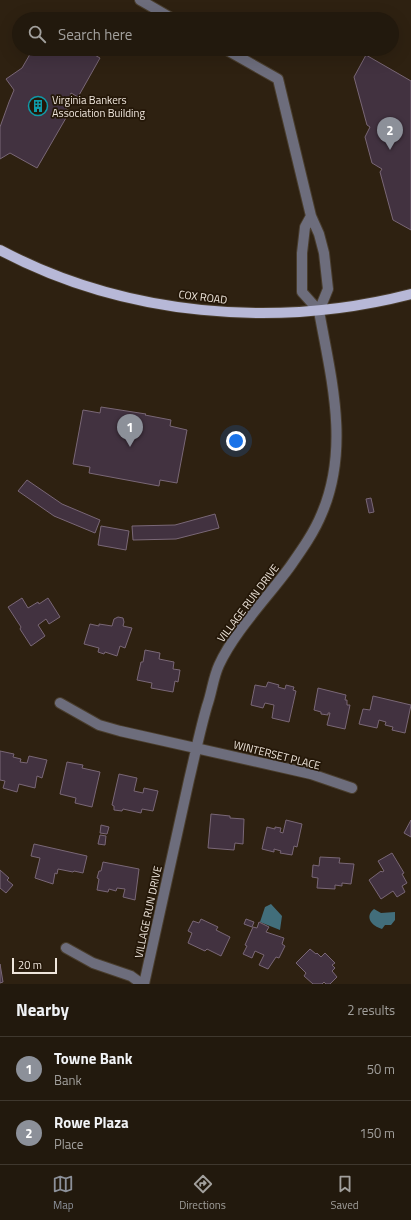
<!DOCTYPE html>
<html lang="en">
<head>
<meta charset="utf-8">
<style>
	body { margin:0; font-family:"Titillium Web",sans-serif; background:#2e261b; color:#f1f3f6 }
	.scale { position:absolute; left:12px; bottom:10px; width:45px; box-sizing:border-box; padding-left:4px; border:2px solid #efe6dc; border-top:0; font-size:11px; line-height:14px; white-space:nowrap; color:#efe6dc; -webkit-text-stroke:3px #241708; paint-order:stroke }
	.you { position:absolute; left:236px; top:441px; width:14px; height:14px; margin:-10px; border:3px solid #fff; border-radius:50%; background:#1a73e8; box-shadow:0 0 0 6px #1a73e833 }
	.badge { display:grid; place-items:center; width:26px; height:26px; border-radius:50%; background:#8c9099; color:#fff; font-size:13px; font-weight:700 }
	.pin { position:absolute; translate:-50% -33px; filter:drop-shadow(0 1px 2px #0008) }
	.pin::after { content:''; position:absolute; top:21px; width:14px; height:12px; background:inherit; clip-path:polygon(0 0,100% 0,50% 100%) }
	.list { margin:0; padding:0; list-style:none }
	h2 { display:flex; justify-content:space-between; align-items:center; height:52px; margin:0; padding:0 16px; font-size:17px }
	h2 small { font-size:13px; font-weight:400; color:#a2a09d }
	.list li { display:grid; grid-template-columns:26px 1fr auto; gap:12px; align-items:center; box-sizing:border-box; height:64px; padding:0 16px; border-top:1px solid #3f382e }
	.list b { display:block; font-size:15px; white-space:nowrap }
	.list p { margin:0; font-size:13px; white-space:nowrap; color:#a2a09d }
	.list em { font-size:13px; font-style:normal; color:#a2a09d }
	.icon { flex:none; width:22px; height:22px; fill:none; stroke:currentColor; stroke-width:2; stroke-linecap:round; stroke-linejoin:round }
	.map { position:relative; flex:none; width:411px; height:984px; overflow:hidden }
	.search { position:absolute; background:#22190d; box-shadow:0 4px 16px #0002; left:12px; right:12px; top:12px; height:44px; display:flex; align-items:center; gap:10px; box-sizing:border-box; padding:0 14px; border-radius:22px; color:#a2a09d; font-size:15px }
	.sheet { height:180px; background:#22190d }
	nav { display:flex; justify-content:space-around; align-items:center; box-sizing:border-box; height:56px; border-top:1px solid #3f382e; background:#22190d; font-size:11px; color:#a2a09d }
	nav a { display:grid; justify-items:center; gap:2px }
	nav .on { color:#8c9099 }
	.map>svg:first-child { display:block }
</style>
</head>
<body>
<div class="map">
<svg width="411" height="984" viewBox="0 0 411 984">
	<rect width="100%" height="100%" fill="#2e2111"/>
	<!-- water -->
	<path fill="#426e7b" d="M 271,904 L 282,916 L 280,930 L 260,922 L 265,907 Z
		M 374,909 L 381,913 L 395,912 L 395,920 L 391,925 L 385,925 L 382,929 C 372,926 364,917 374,909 Z"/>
	<!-- building -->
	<path fill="#423240" stroke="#796776" d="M 33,49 L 84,49 L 100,58 L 78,97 L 71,93 L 66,109 L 70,111 L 37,168 L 10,153 L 0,159 L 0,127 L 9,102 L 14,90 L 6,79 L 22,68 Z
		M 366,55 L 411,81 L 411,230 L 393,220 L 380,172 L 382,169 L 372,163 L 365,137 L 370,127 L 367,125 L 354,77 Z
		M 101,407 L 146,414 L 145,415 L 171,420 L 170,426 L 187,430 L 177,483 L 160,480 L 159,486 L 89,473 L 90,467 L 73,464 L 83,410 L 100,413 Z
		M 27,480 L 62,504 L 100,520 L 95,533 L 54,516 L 18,491 Z
		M 371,498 L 374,512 L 369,513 L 366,499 Z
		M 215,514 L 219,528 L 176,539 L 133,540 L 132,526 L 175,525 Z
		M 101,526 L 129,531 L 126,550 L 98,545 Z
		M 22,598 L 28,608 L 38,602 L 39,604 L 48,598 L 60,617 L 49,624 L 46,619 L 38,625 L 45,636 L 31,646 L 20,629 L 21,627 L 8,607 Z
		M 118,617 L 123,618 L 124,622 L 123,626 L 132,628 L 125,648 L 120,646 L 117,656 L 105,652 L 104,654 L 98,652 L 99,648 L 84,644 L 90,624 L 99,626 L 99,624 L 112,626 L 114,619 Z
		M 145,650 L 160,653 L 159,659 L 174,662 L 173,669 L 180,670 L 178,682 L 175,681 L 173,692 L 151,688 L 152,683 L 137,680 L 141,662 L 143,662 Z
		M 268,682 L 279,685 L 278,687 L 285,689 L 286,685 L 294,687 L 293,690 L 296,691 L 289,722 L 272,718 L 274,705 L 265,703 L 263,708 L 251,705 L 255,685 L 266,687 Z
		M 318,688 L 346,695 L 345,700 L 347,700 L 347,705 L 350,705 L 345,729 L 327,725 L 330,713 L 328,713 L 328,715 L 321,714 L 321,712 L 314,710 Z
		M 373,696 L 411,705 L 405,733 L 392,730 L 393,727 L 385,725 L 386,722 L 379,720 L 377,728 L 359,724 L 363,709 L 370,710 Z
		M 0,751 L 14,754 L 13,757 L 21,759 L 20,762 L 27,763 L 29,756 L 47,760 L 42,778 L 37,776 L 35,788 L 19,784 L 17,792 L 3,788 L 5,781 L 0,780 Z
		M 67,762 L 83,765 L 82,768 L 100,772 L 92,807 L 75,803 L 76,798 L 60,794 Z
		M 119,774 L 137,778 L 134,791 L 143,793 L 144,788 L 158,791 L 153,811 L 142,809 L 141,813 L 123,809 L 122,811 L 114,810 L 114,806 L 112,805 Z
		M 211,814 L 230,816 L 230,818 L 244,819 L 243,844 L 235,843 L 234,850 L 208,848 Z
		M 286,820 L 302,824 L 297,847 L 294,846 L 292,855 L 280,853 L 281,851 L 274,849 L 274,852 L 262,849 L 267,827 L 275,829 L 275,827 L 281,828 L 280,832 L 283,833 Z
		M 411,820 L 411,837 L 404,833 Z
		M 101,825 L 109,827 L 107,834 L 100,833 Z
		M 100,835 L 106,836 L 105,845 L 98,844 Z
		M 34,844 L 87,856 L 83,873 L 74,871 L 73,872 L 58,869 L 57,874 L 55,873 L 53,884 L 35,878 L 40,858 L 31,856 Z
		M 392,853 L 404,873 L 402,874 L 407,883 L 402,886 L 405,892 L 397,897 L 393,891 L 381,899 L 369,880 L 381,871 L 382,872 L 384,871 L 378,861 Z
		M 320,857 L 340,858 L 339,863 L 354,864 L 351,884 L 342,883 L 342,886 L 335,885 L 335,889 L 317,888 L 318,878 L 312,877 L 313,865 L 319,866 Z
		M 103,862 L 139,869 L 135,900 L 123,897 L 125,889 L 117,888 L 116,891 L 109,889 L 108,892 L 97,890 L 99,879 L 97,878 L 99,871 L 101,871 Z
		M 0,870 L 9,878 L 7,880 L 13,885 L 6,893 L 0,888 Z
		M 201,919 L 218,927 L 216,930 L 230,937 L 221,956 L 207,949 L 205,951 L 188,943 L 192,933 L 188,931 L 193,921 L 199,923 Z
		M 246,919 L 254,922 L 252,927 L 244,924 Z
		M 259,922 L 269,927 L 266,932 L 284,938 L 282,944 L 285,946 L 279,958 L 276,957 L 268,969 L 259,965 L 264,955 L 255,951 L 252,958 L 243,954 L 247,946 L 245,945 L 253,927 L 257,928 Z
		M 310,949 L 316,954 L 317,953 L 321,957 L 325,953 L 335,963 L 332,965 L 335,968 L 332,971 L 337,977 L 330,984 L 326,984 L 324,982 L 322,984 L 313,984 L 304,976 L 306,973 L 296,963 Z
		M 0,964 L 3,982 L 0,983 Z"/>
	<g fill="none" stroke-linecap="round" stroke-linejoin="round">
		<!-- minor casing -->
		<g stroke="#493d2d" stroke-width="12">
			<path id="minor" d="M 140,0 L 173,19
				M 225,49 L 278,79 L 311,216 L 319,234 L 324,253 L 328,289 L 319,311
				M 311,216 L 305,227 L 302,253 L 302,292 L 319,311
				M 60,703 L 99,725 L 120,731 L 311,774 L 352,788
				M 66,948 L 93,963 L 131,976 L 142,984
				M 144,984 C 159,916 174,848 189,780 C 195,755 200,730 207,706 C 212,692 213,678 219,665 C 234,632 267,598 289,568 C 301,551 314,533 322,513 C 350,447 331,378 319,311"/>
		</g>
		<!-- major casing -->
		<g stroke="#493d2d" stroke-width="12">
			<path id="major" d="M 0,250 C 125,316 275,329 411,294"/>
		</g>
		<!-- minor -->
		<use href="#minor" stroke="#6d6d7c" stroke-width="10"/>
		<!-- major -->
		<use href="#major" stroke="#b7b8d7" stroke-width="10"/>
	</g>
	<!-- icons -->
	<defs>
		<g id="building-ring" transform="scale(1)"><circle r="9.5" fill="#241708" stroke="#0f9aa8" stroke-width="1.5"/><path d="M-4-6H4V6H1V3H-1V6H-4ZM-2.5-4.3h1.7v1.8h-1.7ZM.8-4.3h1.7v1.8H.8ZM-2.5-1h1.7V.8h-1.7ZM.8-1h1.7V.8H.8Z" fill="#0f9aa8"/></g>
	</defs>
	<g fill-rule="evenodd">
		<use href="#building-ring" x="38" y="106"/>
	</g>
	<g text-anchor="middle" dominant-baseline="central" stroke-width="3.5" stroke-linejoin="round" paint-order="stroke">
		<!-- poi labels -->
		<g font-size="11" fill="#efe6dc" stroke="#241708" text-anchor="start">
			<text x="52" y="100">Virginia Bankers<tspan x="52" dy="13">Association Building</tspan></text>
		</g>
		<!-- street labels -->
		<g font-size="11" fill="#efe6dc" stroke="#241708">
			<text transform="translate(203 297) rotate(7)">COX ROAD</text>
			<text transform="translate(248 603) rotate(-53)">VILLAGE RUN DRIVE</text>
			<text transform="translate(277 755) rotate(14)">WINTERSET PLACE</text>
			<text transform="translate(148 912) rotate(-78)">VILLAGE RUN DRIVE</text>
		</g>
	</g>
</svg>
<div class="scale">20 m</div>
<div class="you"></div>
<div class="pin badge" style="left:130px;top:447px">1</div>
<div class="pin badge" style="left:390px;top:150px">2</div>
<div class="search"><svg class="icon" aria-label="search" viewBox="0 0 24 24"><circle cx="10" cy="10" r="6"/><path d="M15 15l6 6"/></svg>Search here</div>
</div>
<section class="sheet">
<h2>Nearby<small>2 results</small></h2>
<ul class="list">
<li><span class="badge">1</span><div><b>Towne Bank</b><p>Bank</p></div><em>50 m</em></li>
<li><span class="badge">2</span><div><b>Rowe Plaza</b><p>Place</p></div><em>150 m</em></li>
</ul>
</section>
<nav>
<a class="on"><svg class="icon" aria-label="map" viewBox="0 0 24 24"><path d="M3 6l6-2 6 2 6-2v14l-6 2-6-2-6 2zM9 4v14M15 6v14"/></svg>Map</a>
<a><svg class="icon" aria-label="directions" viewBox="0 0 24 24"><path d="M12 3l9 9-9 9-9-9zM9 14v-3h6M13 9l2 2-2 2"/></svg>Directions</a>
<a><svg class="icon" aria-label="saved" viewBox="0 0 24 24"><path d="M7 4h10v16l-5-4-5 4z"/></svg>Saved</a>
</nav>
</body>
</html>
